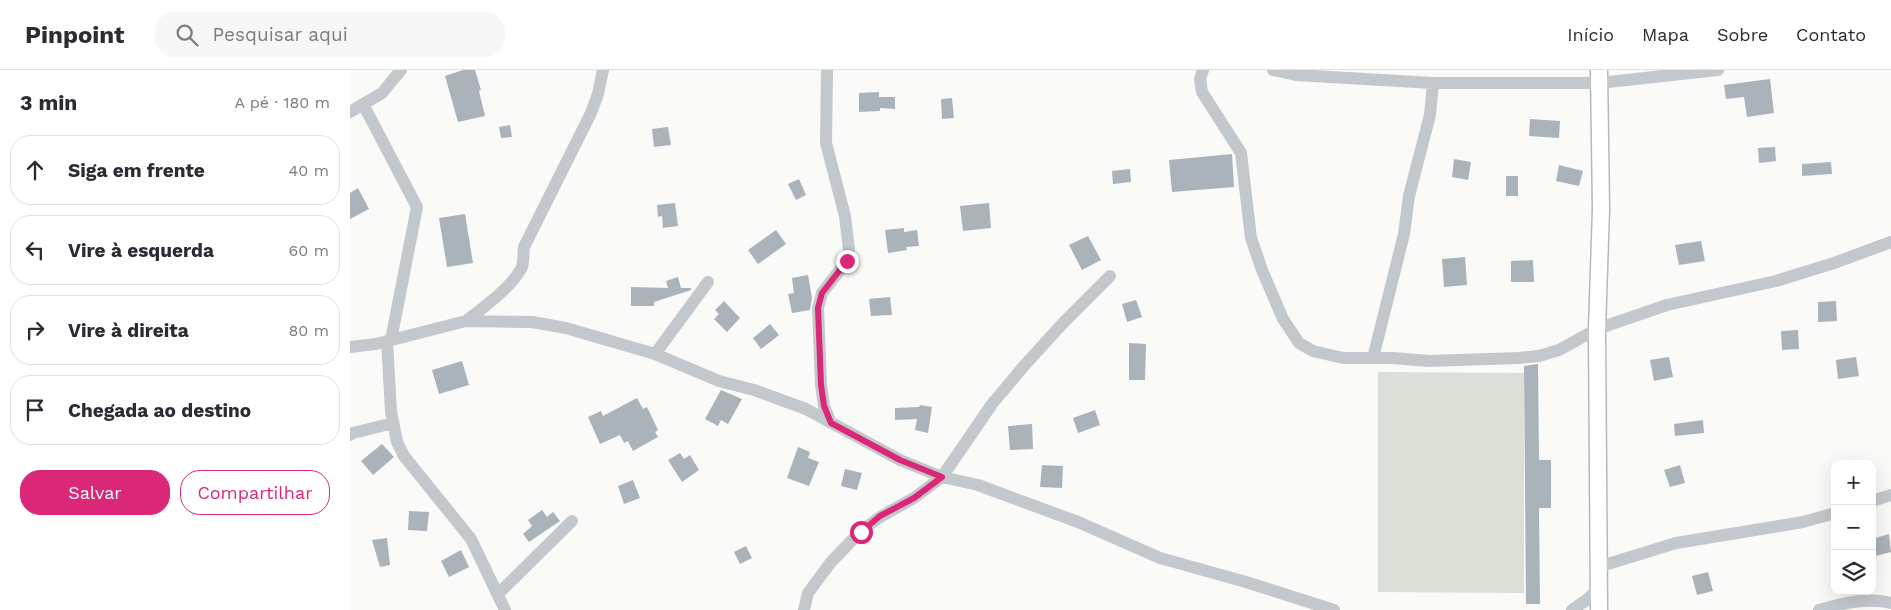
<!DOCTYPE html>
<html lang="pt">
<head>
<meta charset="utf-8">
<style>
	body { margin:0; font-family:"Work Sans",sans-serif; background:#f7f7f7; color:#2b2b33 }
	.controls { position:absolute; right:15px; bottom:15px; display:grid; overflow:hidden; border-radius:10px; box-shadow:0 5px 20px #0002 }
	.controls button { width:45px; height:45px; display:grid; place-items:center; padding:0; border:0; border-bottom:1px solid #e1e1e2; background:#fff; color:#2b2b33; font:25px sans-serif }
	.stop { position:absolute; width:15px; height:15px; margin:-11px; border:4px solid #db2777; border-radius:50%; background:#fff }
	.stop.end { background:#db2777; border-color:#fff; box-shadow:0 1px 5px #0008 }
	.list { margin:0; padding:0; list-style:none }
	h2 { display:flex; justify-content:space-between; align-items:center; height:65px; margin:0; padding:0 20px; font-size:21px }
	h2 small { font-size:16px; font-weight:400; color:#7c7c81 }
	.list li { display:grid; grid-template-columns:32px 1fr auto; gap:15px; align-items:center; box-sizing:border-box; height:70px; margin:0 10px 10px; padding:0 10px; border:1px solid #e1e1e2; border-radius:20px }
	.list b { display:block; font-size:19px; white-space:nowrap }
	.list em { font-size:16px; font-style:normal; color:#7c7c81 }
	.actions { display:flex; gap:10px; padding:15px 20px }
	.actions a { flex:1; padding:11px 0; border:1px solid #db2777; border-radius:20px; text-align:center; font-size:18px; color:#db2777 }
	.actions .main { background:#db2777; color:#fff }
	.icon { flex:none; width:28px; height:28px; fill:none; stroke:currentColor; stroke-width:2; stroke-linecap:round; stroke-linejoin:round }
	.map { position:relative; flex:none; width:1541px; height:540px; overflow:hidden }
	header { display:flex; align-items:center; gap:30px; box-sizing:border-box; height:70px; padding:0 25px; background:#fff; border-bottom:1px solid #e1e1e2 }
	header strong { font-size:24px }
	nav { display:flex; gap:28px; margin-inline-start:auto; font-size:18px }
	.search { width:350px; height:45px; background:#f7f7f7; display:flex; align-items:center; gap:12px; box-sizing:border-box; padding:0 18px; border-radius:20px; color:#7c7c81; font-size:19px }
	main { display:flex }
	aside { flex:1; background:#fff }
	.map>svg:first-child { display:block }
</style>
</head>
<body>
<header>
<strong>Pinpoint</strong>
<div class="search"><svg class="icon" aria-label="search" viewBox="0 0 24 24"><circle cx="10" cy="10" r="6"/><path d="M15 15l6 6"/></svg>Pesquisar aqui</div>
<nav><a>Início</a><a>Mapa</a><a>Sobre</a><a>Contato</a></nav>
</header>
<main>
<aside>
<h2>3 min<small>A pé · 180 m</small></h2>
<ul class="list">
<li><svg class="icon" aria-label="ahead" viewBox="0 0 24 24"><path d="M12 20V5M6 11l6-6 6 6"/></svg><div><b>Siga em frente</b></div><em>40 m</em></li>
<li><svg class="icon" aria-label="left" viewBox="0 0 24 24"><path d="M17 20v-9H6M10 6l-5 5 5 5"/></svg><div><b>Vire à esquerda</b></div><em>60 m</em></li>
<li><svg class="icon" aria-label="right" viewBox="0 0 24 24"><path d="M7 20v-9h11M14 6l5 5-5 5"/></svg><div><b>Vire à direita</b></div><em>80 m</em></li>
<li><svg class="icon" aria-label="arrive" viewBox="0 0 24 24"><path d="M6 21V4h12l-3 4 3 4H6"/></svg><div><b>Chegada ao destino</b></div></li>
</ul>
<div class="actions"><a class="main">Salvar</a><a>Compartilhar</a></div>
</aside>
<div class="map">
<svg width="1541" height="540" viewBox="0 0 1541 540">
	<rect width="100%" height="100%" fill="#fafaf8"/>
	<!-- green -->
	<path fill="#dadfd7" d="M 1028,302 L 1174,303 L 1174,523 L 1028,522 Z"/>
	<!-- building -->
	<path fill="#aab3b9" d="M 113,0 L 125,0 L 131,20 L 129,21 L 135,46 L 108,52 L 95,6 Z
		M 1420,9 L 1424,43 L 1397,47 L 1394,27 L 1376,29 L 1374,15 Z
		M 529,22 L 529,27 L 545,27 L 545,39 L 530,38 L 530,41 L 509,42 L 509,23 Z
		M 602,28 L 604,48 L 592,49 L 591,29 Z
		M 1180,49 L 1210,51 L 1209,68 L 1179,66 Z
		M 160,55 L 162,67 L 151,68 L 149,57 Z
		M 318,57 L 321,75 L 304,77 L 302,59 Z
		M 1425,77 L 1426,91 L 1409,93 L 1408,78 Z
		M 882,84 L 884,117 L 822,122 L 819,90 Z
		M 1104,89 L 1121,92 L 1118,110 L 1102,107 Z
		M 1481,92 L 1482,104 L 1452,106 L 1452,94 Z
		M 1209,95 L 1233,101 L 1229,116 L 1206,111 Z
		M 780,99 L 781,112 L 763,114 L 762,101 Z
		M 1156,106 L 1168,106 L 1168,126 L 1156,126 Z
		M 449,109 L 456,125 L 446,130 L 438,114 Z
		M 8,118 L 19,139 L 0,149 L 0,123 Z
		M 325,133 L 328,156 L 313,158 L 312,146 L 308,147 L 307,135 Z
		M 639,133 L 641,158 L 613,161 L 610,136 Z
		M 115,144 L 123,193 L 97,197 L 89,148 Z
		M 554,158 L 554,162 L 567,160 L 569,176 L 556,177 L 557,180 L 538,183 L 535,160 Z
		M 426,160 L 436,174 L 408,194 L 398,180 Z
		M 738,166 L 751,190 L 732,200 L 719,175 Z
		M 1351,171 L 1355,191 L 1329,195 L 1325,175 Z
		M 1115,187 L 1117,215 L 1094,217 L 1092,189 Z
		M 1183,190 L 1184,212 L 1161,212 L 1161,191 Z
		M 458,205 L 462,228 L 460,240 L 442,243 L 438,224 L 444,223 L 442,208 Z
		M 328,207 L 331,218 L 341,218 L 341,220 L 304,232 L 304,236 L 281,236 L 281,217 L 318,218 L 316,211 Z
		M 540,227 L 542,245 L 521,246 L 519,229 Z
		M 786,230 L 792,247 L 777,252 L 772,234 Z
		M 374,231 L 390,248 L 377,262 L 364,249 L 369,244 L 365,240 Z
		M 1486,231 L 1487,251 L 1468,252 L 1468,232 Z
		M 420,254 L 429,265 L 411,279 L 403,268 Z
		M 1448,260 L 1449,279 L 1432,280 L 1431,261 Z
		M 779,273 L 796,274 L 795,310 L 779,310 Z
		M 1319,287 L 1323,307 L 1304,311 L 1300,290 Z
		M 1506,287 L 1509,306 L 1488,309 L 1486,290 Z
		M 112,291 L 119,315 L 89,324 L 82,300 Z
		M 1188,294 L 1189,390 L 1201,390 L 1201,438 L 1189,438 L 1190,534 L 1176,534 L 1174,296 Z
		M 371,320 L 392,329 L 378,354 L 371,350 L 368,356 L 355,349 Z
		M 287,328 L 293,339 L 297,337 L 308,360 L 305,362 L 308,367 L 283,381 L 278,371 L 274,373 L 270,365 L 250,374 L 238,347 L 251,341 L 253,346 Z
		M 570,335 L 582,337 L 578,363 L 565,360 L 567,349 L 545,350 L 545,338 L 569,337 Z
		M 745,340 L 750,355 L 728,363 L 723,348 Z
		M 1353,350 L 1354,363 L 1325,366 L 1324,354 Z
		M 682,354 L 683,379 L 660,380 L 658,356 Z
		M 32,374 L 44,387 L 23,405 L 11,391 Z
		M 448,377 L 460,382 L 458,388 L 469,392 L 459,416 L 437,408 Z
		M 330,383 L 334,389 L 340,385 L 349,400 L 332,412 L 318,390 Z
		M 692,395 L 713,396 L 712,418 L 690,417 Z
		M 1330,395 L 1335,413 L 1320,417 L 1314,400 Z
		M 495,399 L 512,403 L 507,420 L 491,416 Z
		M 283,410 L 290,428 L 274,434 L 268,416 Z
		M 192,440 L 197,447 L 203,442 L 210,451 L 179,472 L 173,464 L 182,456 L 178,450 Z
		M 59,441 L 79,442 L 77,461 L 58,460 Z
		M 1539,464 L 1541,482 L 1522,487 L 1522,469 Z
		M 37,468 L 40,495 L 30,497 L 22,470 Z
		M 396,476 L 402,488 L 390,494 L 384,482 Z
		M 111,480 L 119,497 L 99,507 L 91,491 Z
		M 1358,502 L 1363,521 L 1347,525 L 1342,506 Z"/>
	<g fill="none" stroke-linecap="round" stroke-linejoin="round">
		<!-- secondary casing -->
		<g stroke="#b3babf" stroke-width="19">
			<path id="secondary" d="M 1249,540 L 1247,259 L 1251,139 L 1249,0"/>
		</g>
		<!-- street -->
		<path stroke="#c3c8cc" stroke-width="12" d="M 477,0 L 476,73 L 495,146 L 499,180 L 497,191 L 472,223 L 468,238 L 471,315 L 474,336 L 481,353
			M 853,0 L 850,9 L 852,22 L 891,83 L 901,168 L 912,200 L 933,249 L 949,273 L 963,281 L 993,288 L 1043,288 L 1079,291 L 1168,288 L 1189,286 L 1209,280 L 1247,259 L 1317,235 L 1426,211 L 1484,193 L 1541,172
			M 923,0 L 946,5 L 1083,13 L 1249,13 L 1368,0
			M 13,34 L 67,137 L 41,270
			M 0,42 L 32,23 L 51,0
			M 116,251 C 133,238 163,216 172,197 C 174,191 173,183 174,177 L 241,43 L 248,24 L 253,0
			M 37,271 L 41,341 L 47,372 L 54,386 L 121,469 L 155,540
			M 0,277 L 26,274 L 116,251 L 182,252 L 216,258 L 305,284 L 369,311 L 404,320 L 456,339 L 550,390 L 592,407 L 628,415 L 728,452 L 810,488 L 896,512 L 984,540
			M 305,284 L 358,212
			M 1023,288 L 1054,164 L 1059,126 L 1080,45 L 1083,13
			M 0,365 L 3,363 L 43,353
			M 1522,431 L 1541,425
			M 1248,497 L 1326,473 L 1453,452 L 1485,443
			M 148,524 L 222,451
			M 454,540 L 458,523 L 481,492 L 511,461 L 530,447 L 564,428 L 592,407 L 642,334 L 673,297 L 714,252 L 760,206
			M 1222,540 L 1235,531 L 1249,519
			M 1469,540 C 1492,533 1518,527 1541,533"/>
		<!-- secondary -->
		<use href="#secondary" stroke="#fff" stroke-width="16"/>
	</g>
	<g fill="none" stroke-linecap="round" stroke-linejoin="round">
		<!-- route -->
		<path stroke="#db2777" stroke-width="6" d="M 497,191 L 472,223 L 468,238 L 471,315 L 474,336 L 481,353 L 550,390 L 592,407 L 564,428 L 530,446 L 511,462"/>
	</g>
</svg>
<div class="controls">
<button>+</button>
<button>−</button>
<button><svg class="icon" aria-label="layers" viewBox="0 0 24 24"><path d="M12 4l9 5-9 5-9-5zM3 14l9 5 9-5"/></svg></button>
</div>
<div class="stop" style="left:511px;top:462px"></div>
<div class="stop end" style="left:497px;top:191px"></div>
</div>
</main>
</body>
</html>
